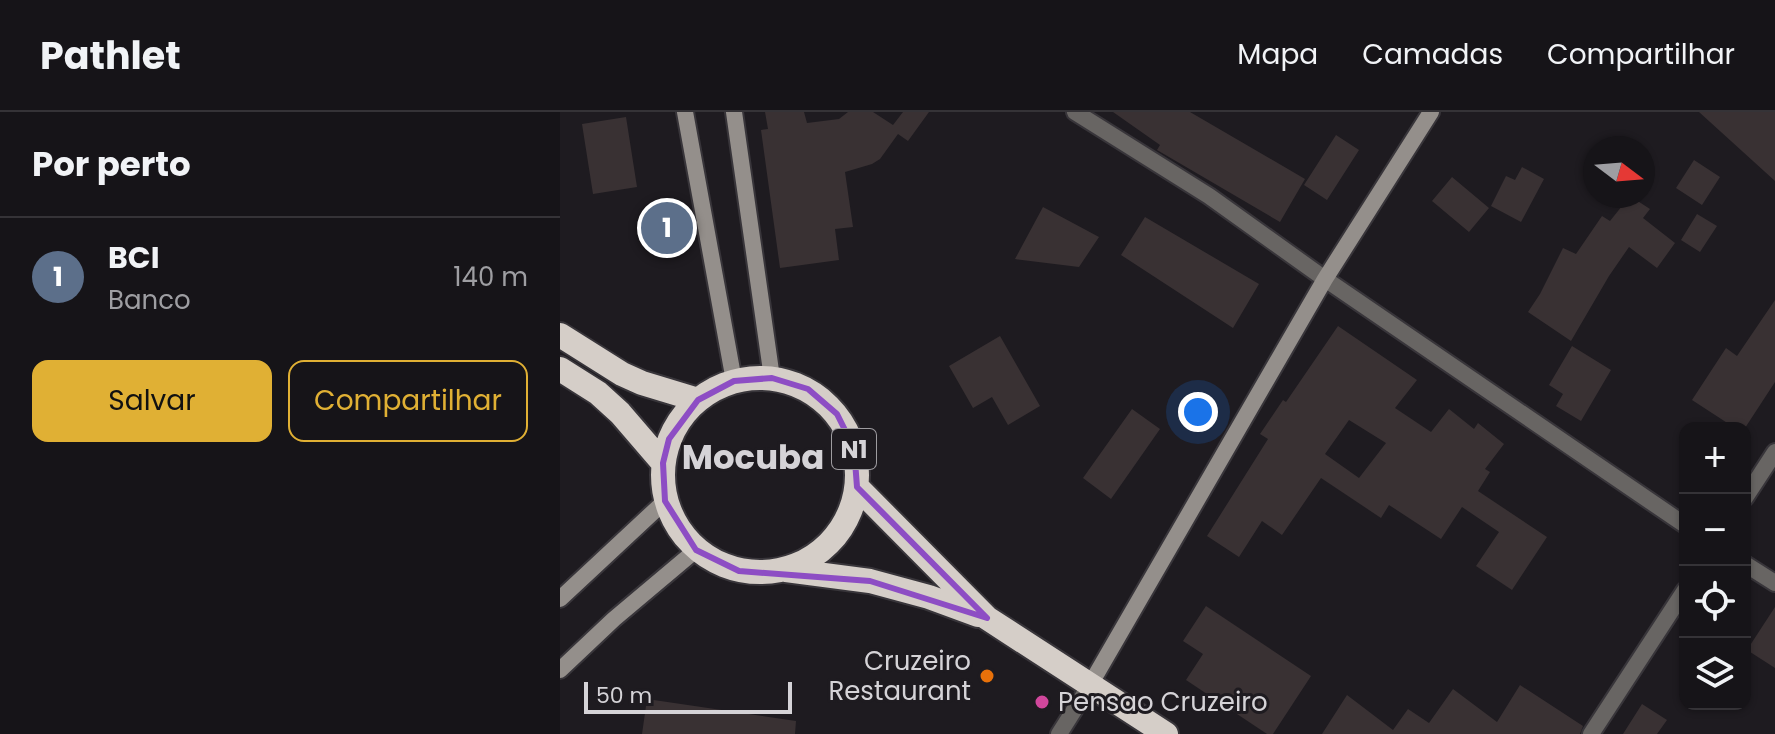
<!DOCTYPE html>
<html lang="pt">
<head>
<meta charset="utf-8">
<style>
	body { margin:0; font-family:Poppins,sans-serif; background:#1f1d21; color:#f1f3f6 }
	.controls { position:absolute; right:24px; bottom:24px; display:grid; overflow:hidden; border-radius:16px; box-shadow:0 2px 6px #0004 }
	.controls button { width:72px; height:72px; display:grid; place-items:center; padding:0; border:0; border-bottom:2px solid #353337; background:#161418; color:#f1f3f6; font:40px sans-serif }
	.compass { position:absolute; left:1023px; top:24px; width:72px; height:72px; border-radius:50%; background:#161418; box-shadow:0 2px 6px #0004; rotate:106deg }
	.scale { position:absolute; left:24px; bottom:20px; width:208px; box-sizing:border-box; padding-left:8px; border:4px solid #d5d3d7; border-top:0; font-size:22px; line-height:28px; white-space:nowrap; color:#d5d3d7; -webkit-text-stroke:6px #1e1b20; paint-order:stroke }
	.you { position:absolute; left:638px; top:300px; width:28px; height:28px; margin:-20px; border:6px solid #fff; border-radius:50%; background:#1a73e8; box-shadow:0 0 0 12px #1a73e833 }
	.badge { display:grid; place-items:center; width:52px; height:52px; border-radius:50%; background:#e0b034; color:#fff; font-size:26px; font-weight:700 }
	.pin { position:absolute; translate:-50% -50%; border:4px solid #fff; box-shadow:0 2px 8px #0006 }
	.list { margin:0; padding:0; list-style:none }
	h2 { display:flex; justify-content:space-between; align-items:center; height:104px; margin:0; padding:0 32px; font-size:34px }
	h2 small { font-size:26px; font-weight:400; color:#9e9ea2 }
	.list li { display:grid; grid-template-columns:52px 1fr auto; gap:24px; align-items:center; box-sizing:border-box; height:120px; padding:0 32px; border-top:2px solid #353337 }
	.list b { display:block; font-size:30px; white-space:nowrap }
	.list p { margin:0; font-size:26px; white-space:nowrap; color:#9e9ea2 }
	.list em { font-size:26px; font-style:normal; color:#9e9ea2 }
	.actions { display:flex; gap:16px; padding:24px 32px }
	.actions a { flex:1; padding:18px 0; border:2px solid #e0b034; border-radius:16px; text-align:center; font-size:28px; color:#e0b034 }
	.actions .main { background:#e0b034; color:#111 }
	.icon { flex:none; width:44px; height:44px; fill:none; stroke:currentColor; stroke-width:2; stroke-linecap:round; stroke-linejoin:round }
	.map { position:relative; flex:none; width:1215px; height:622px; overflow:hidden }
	header { display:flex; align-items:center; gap:48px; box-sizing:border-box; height:112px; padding:0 40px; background:#161418; border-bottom:2px solid #353337 }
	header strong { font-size:38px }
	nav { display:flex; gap:44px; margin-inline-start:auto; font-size:28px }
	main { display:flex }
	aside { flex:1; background:#161418 }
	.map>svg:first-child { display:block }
</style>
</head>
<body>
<header>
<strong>Pathlet</strong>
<nav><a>Mapa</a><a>Camadas</a><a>Compartilhar</a></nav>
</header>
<main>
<aside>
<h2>Por perto<small></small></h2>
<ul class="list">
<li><span class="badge" style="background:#5c6f8a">1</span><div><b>BCI</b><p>Banco</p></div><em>140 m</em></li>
</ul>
<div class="actions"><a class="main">Salvar</a><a>Compartilhar</a></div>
</aside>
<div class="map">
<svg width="1215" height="622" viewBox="0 0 1215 622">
	<rect width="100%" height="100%" fill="#1e1b20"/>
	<!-- building -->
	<path fill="#393133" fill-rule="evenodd" d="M 205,0 L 244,0 L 247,11 L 279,7 L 288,0 L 313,0 L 333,13 L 343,0 L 369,0 L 348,29 L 338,22 L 320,47 L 312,52 L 285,60 L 293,115 L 275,117 L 279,148 L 220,156 L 201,18 L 208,17 Z
		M 553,0 L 630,0 L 745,67 L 720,110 L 597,38 L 600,33 Z
		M 1139,0 L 1215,0 L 1215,69 Z
		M 66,5 L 77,75 L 33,82 L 22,12 Z
		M 776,23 L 799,38 L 767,88 L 744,73 Z
		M 1134,48 L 1160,65 L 1142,93 L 1116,76 Z
		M 962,55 L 984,67 L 961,110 L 931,94 L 946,64 L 955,68 Z
		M 892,65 L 929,96 L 909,120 L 872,89 Z
		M 1070,84 L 1090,97 L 1083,106 L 1115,131 L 1097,156 L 1069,135 L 1049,164 L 1011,229 L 968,200 L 980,182 L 1003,136 L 1016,142 L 1042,104 L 1050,109 Z
		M 483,95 L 539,125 L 519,155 L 455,147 Z
		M 1137,102 L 1157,114 L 1140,140 L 1121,128 Z
		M 585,105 L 699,172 L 673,216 L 561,143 Z
		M 1215,188 L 1215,270 L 1185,316 L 1175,316 L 1132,288 L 1166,236 L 1177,244 Z
		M 778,214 L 857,268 L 835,296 L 871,320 L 889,297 L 914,317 L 918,311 L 944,332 L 925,357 L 930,360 L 918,379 L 987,425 L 952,478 L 916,454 L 939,420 L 902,395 L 881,427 L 829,393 L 821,406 L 761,366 L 722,423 L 702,409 L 679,445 L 647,424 L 708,327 L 700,322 L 723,288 L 726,290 ZM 789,308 L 826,331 L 799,366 L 765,342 Z
		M 440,224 L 480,294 L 448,313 L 432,285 L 413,296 L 389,254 Z
		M 1012,234 L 1051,258 L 1021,309 L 996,294 L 1003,282 L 989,273 Z
		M 572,297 L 600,317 L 551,387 L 523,366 Z
		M 646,494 L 751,564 L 713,622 L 707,622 L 626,568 L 643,542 L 623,529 Z
		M 1215,495 L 1215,556 L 1187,538 Z
		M 960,573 L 1023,614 L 1020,622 L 762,622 L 787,583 L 833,618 L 848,597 L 869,611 L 893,577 L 937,610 Z
		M 87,587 L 236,609 L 235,622 L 82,622 Z
		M 1082,592 L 1107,608 L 1097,622 L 1063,622 Z"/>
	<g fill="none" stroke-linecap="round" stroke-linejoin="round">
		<!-- street casing -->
		<g stroke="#38353a" stroke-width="20">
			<path id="street" d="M 515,0 L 649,84 L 765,167 L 1125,413
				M 1185,386 L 1215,340
				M 1185,452 L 1215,471
				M 499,622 L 530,573
				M 1031,622 L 1125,478"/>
		</g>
		<!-- secondary casing -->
		<g stroke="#38353a" stroke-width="20">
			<path id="secondary" d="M 125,0 L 174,269
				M 174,0 L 212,266
				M 0,487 L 105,389
				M 0,558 L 54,507 L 136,438
				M 530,573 L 765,167 L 871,0"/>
		</g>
		<!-- highway casing -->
		<g stroke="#38353a" stroke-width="28">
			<path id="highway" d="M 0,223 L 62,262 L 82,271 L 138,288
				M 0,257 L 38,281 L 60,301 L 103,351
				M103 363a97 97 0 1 1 194 0a97 97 0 1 1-194 0Z
				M 297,375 L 427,506 L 606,622
				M 226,458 L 310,469 L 369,485 L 418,503"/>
		</g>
		<!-- street -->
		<use href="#street" stroke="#686563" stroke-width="16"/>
		<!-- secondary -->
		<use href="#secondary" stroke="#948f8b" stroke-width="16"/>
		<!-- highway -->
		<use href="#highway" stroke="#d5cec8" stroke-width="24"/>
	</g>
	<!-- marked area -->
	<path fill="none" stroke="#8d4dc4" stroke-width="6" stroke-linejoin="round" d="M 212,266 L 248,277 L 277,302 L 294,336 L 297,375 L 427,506 L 310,469 L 179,459 L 136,438 L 105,389 L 103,351 L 109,327 L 138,288 L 174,269 Z"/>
	<!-- markers -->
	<circle fill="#e8710a" stroke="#1e1b20" stroke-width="3" cx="427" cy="564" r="8"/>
	<circle fill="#d1479c" stroke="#1e1b20" stroke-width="3" cx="482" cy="590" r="8"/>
	<g text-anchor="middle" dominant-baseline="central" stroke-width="6" stroke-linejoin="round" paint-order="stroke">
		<!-- shield labels -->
		<rect fill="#1e1b20" stroke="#9e9ca0" stroke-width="2" x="272" y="317" width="44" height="40" rx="6"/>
		<g font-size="24" font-weight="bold" fill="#d5d3d7">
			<text x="294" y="337">N1</text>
		</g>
		<!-- poi labels -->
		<g font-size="26" fill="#d5d3d7" stroke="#1e1b20" text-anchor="end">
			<text x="411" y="549">Cruzeiro<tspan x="411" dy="30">Restaurant</tspan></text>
			<text x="498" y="590" text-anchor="start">Pensao Cruzeiro</text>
		</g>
		<!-- district labels -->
		<g font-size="34" font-weight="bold" fill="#d5d3d7" stroke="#1e1b20">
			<text x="193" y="345">Mocuba</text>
		</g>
	</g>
</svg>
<div class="controls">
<button>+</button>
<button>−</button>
<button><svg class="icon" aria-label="locate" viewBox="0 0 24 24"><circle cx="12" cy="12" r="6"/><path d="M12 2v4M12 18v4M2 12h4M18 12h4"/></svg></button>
<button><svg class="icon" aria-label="layers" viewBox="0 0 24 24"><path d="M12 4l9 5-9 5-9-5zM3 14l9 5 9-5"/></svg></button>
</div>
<svg class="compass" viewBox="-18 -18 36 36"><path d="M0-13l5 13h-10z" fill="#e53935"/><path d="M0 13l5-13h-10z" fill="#9e9ea2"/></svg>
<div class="scale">50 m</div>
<div class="you"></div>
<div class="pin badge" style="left:107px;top:116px;background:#5c6f8a">1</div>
</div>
</main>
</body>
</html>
